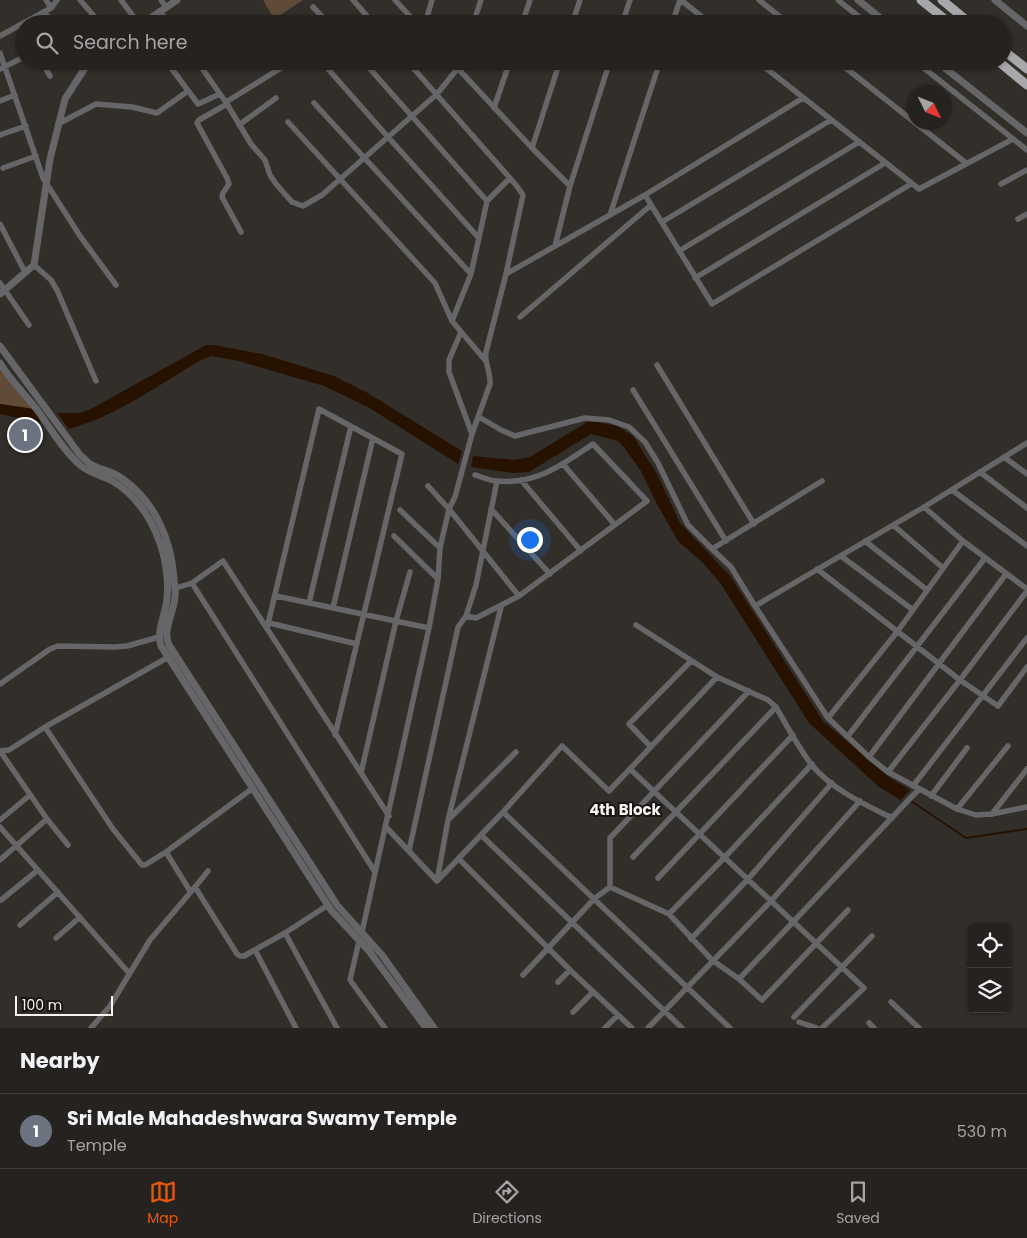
<!DOCTYPE html>
<html lang="en">
<head>
<meta charset="utf-8">
<style>
	body { margin:0; font-family:Poppins,sans-serif; background:#322f2d; color:#f1f3f6 }
	.controls { position:absolute; right:15px; bottom:15px; display:grid; overflow:hidden; border-radius:8px; box-shadow:0 1px 4px #0004 }
	.controls button { width:45px; height:45px; display:grid; place-items:center; padding:0; border:0; border-bottom:1px solid #423f3e; background:#262220; color:#f1f3f6; font:25px sans-serif }
	.compass { position:absolute; left:907px; top:85px; width:45px; height:45px; border-radius:50%; background:#262220; box-shadow:0 1px 4px #0004; rotate:133deg }
	.scale { position:absolute; left:15px; bottom:12px; width:98px; box-sizing:border-box; padding-left:5px; border:2px solid #f7f4f2; border-top:0; font-size:14px; line-height:18px; white-space:nowrap; color:#f7f4f2; -webkit-text-stroke:4px #181615; paint-order:stroke }
	.you { position:absolute; left:529px; top:539px; width:18px; height:18px; margin:-12px; border:4px solid #fff; border-radius:50%; background:#1a73e8; box-shadow:0 0 0 8px #1a73e833 }
	.badge { display:grid; place-items:center; width:32px; height:32px; border-radius:50%; background:#ea580c; color:#fff; font-size:16px; font-weight:700 }
	.pin { position:absolute; translate:-50% -50%; border:2px solid #fff; box-shadow:0 1px 5px #0006 }
	.list { margin:0; padding:0; list-style:none }
	h2 { display:flex; justify-content:space-between; align-items:center; height:65px; margin:0; padding:0 20px; font-size:21px }
	h2 small { font-size:16px; font-weight:400; color:#a4a4a5 }
	.list li { display:grid; grid-template-columns:32px 1fr auto; gap:15px; align-items:center; box-sizing:border-box; height:75px; padding:0 20px; border-top:1px solid #423f3e }
	.list b { display:block; font-size:19px; white-space:nowrap }
	.list p { margin:0; font-size:16px; white-space:nowrap; color:#a4a4a5 }
	.list em { font-size:16px; font-style:normal; color:#a4a4a5 }
	.icon { flex:none; width:28px; height:28px; fill:none; stroke:currentColor; stroke-width:2; stroke-linecap:round; stroke-linejoin:round }
	.map { position:relative; flex:none; width:1027px; height:1028px; overflow:hidden }
	.search { position:absolute; background:#262220; box-shadow:0 1px 4px #0004; left:15px; right:15px; top:15px; height:55px; display:flex; align-items:center; gap:12px; box-sizing:border-box; padding:0 18px; border-radius:28px; color:#a4a4a5; font-size:19px }
	.sheet { height:140px; background:#262220 }
	nav { display:flex; justify-content:space-around; align-items:center; box-sizing:border-box; height:70px; border-top:1px solid #423f3e; background:#262220; font-size:14px; color:#a4a4a5 }
	nav a { display:grid; justify-items:center; gap:2px }
	nav .on { color:#ea580c }
	.map>svg:first-child { display:block }
</style>
</head>
<body>
<div class="map">
<svg width="1027" height="1028" viewBox="0 0 1027 1028">
	<rect width="100%" height="100%" fill="#322e2a"/>
	<!-- green -->
	<path fill="#604b38" d="M 263,0 L 303,0 L 274,19 Z
		M 0,367 L 34,409 L 0,404 Z"/>
	<!-- water -->
	<path fill="#271200" d="M 206,345 L 214,345 L 262,354 L 334,376 L 366,392 L 462,451 L 458,464 L 368,407 L 324,386 L 239,361 L 211,356 L 201,360 C 160,384 115,417 69,429 L 57,413 L 79,413 L 89,410 Z
		M 0,404 L 34,409 L 41,423 L 0,414 Z
		M 587,422 L 597,422 L 617,426 L 633,436 L 657,474 L 680,523 L 730,576 L 823,721 L 889,777 L 910,790 L 901,800 L 879,787 L 809,723 L 721,584 L 704,564 L 678,541 L 657,504 L 641,471 L 623,446 L 618,441 L 591,434 L 529,472 L 513,473 L 471,467 L 473,456 L 514,460 L 530,457 Z"/>
	<g fill="none" stroke-linecap="round" stroke-linejoin="round">
		<!-- stream -->
		<path stroke="#271200" stroke-width="2" d="M 911,801 L 966,838 L 1027,829"/>
		<!-- minor -->
		<path stroke="#666668" stroke-width="5.5" d="M 80,0 L 101,24
			M 121,0 L 139,24
			M 161,0 L 166,7
			M 353,0 L 374,24
			M 395,0 L 417,24
			M 681,0 L 711,24
			M 759,0 L 789,24
			M 838,0 L 868,24
			M 313,7 L 329,24
			M 51,8 L 57,0
			M 159,11 L 170,24
			M 43,13 L 60,24
			M 425,24 L 432,0
			M 473,24 L 481,0
			M 522,24 L 530,0
			M 572,24 L 580,0
			M 622,24 L 630,0
			M 672,24 L 680,0
			M 0,36 L 51,8 L 46,0
			M 0,53 L 43,178 L 80,236 L 116,285
			M 41,61 L 50,76
			M 133,61 L 134,62
			M 166,61 L 198,104 L 220,94
			M 197,61 L 227,104 L 251,144 L 265,160 L 270,175 L 276,184 L 292,202 L 303,206 L 322,195 L 437,94 L 458,68 L 460,61
			M 321,61 L 388,137 L 478,237
			M 363,61 L 487,201
			M 451,61 L 532,148 L 570,186
			M 757,61 L 919,189 L 1013,139
			M 837,61 L 966,163
			M 915,61 L 1027,150
			M 0,69 L 24,57
			M 0,101 L 15,95
			M 226,102 L 289,63
			M 314,103 L 471,274
			M 227,104 L 199,120 L 197,123 L 227,178 L 229,184 L 223,193 L 222,197 L 241,232
			M 494,108 L 510,61
			M 288,122 L 435,283 L 452,321 L 485,360
			M 58,124 L 96,104 L 132,107 L 157,113 L 188,91
			M 239,125 L 276,98
			M 0,135 L 26,126
			M 532,148 L 560,61
			M 3,168 L 36,156
			M 1001,184 L 1027,170
			M 645,195 L 712,304 L 911,184
			M 610,215 L 660,61
			M 1018,219 L 1027,214
			M 662,222 L 831,120
			M 0,224 L 25,272
			M 555,246 L 570,186 L 610,61
			M 679,251 L 859,142
			M 34,265 L 51,280 L 57,290 L 96,381
			M 506,274 L 645,195 L 803,98
			M 695,278 L 885,163
			M 0,283 L 29,325
			M 520,317 L 651,205
			M 452,321 L 471,274 L 487,201 L 510,178
			M 461,332 L 449,360 L 449,372 L 472,434
			M 657,365 L 754,524
			M 633,390 L 726,541
			M 479,417 L 501,430 L 515,436 L 585,418 L 609,420 L 629,427 L 645,442 L 658,463 L 688,525 L 712,549 L 822,481
			M 1004,457 L 1027,474
			M 563,464 L 615,525
			M 980,472 L 1027,508
			M 521,480 L 581,551
			M 428,486 L 449,509 L 519,596
			M 952,490 L 1027,546
			M 924,507 L 963,541 L 1027,589
			M 491,509 L 550,574
			M 400,510 L 440,548
			M 893,525 L 943,568
			M 394,536 L 438,579
			M 865,541 L 927,590
			M 712,549 L 731,567 L 755,606 L 828,718 L 869,757 L 888,772 L 957,809 L 976,815 L 992,814 L 1027,807
			M 841,556 L 913,610
			M 817,569 L 960,680 L 998,706 L 1027,667
			M 192,583 L 375,872
			M 176,588 L 192,583 L 223,561 L 389,816
			M 276,596 L 429,628
			M 309,603 L 351,426
			M 755,606 L 924,507 L 1027,443
			M 333,608 L 373,438
			M 466,616 L 476,618 L 519,596 L 647,501 L 593,444 C 563,464 537,485 497,481 C 490,481 482,477 475,475
			M 269,623 L 357,644
			M 636,625 L 717,677 L 768,700 L 776,707 C 787,726 798,747 811,764 C 831,789 864,804 892,818
			M 267,628 L 319,409 L 402,454 L 335,735
			M 0,684 L 50,649 L 58,646 L 115,647 L 127,646 L 159,637
			M 828,718 L 897,632 L 963,541
			M 45,727 L 113,829 L 142,865 L 145,865 L 166,852 L 253,788
			M 848,736 L 985,558
			M 651,747 L 629,724 L 691,661
			M 0,751 L 9,750 L 45,727 L 172,655
			M 0,751 L 47,819 L 68,845
			M 869,757 L 1006,574
			M 630,769 L 864,988 L 822,1028
			M 888,772 L 960,680 L 1027,591
			M 361,773 L 396,621 L 410,572
			M 913,786 L 1027,638
			M 931,796 L 967,748
			M 957,809 L 1008,746
			M 503,812 L 594,899 L 523,975
			M 992,814 L 1027,769
			M 450,818 L 516,752
			M 0,820 L 30,795
			M 0,827 L 129,973
			M 386,827 L 437,881
			M 481,835 L 682,1028
			M 409,851 L 458,627 L 466,616 L 476,585 L 497,481
			M 166,852 L 190,891
			M 633,857 L 776,707
			M 459,859 L 570,970 L 632,1028
			M 0,860 L 47,819
			M 658,878 L 793,735
			M 437,881 L 503,812 L 562,746 L 609,791 L 717,677
			M 437,881 L 448,820 L 501,607
			M 195,887 L 208,871
			M 610,887 L 610,838 L 749,691
			M 1,900 L 38,870
			M 669,914 L 725,857 L 812,764
			M 20,925 L 58,892
			M 362,932 L 429,628 L 438,579 L 440,548 L 449,509 L 455,497 L 472,434 L 490,384 C 491,372 484,363 486,352 L 506,274 L 523,195 L 516,185 L 407,61
			M 285,933 L 337,1028
			M 56,938 L 80,917
			M 691,939 L 748,879 L 832,783
			M 359,941 L 350,980 L 385,1028
			M 255,950 L 296,1028
			M 739,979 L 919,789
			M 558,982 L 570,970
			M 891,1002 L 919,1028
			M 573,1012 L 593,992
			M 794,1017 L 872,936
			M 799,1022 L 817,1028
			M 869,1023 L 874,1028
			M 91,1028 L 110,1006 L 150,940 L 195,887 L 237,954 L 240,956 L 244,956 L 285,933 L 328,905
			M 605,1028 L 618,1015
			M 648,1028 L 771,901 L 860,801
			M 730,1028 L 594,899 L 610,887 L 669,914 L 712,960 L 739,979 L 762,1000 L 848,910"/>
		<!-- tertiary -->
		<path stroke="#666668" stroke-width="7" d="M 858,0 L 888,24
			M 995,0 L 1027,26
			M 142,24 L 177,0
			M 936,61 L 1027,133
			M 0,294 L 34,265 L 50,159 L 65,99 L 85,68 L 91,61
			M 0,346 L 80,455 C 84,458 88,463 92,465 C 101,470 111,471 120,477 C 154,500 171,538 174,578 C 174,584 176,591 175,597 C 174,612 162,631 169,645 L 337,905 L 382,955 L 434,1028
			M 0,363 C 11,381 25,394 38,411 C 51,429 63,450 80,465 C 90,474 102,475 114,482 C 134,494 150,516 158,538 C 165,554 169,580 167,598 C 166,614 156,630 161,646 L 331,910 L 369,951 L 426,1028"/>
		<!-- trunk -->
		<path stroke="#a8a8ac" stroke-width="9" d="M 921,0 L 951,24
			M 942,0 L 971,24
			M 1003,50 L 1027,69
			M 998,61 L 1027,85"/>
	</g>
	<g text-anchor="middle" dominant-baseline="central" stroke-width="4" stroke-linejoin="round" paint-order="stroke">
		<!-- quarter labels -->
		<g font-size="15" font-weight="bold" fill="#f7f4f2" stroke="#181615">
			<text x="625" y="809">4th Block</text>
		</g>
	</g>
</svg>
<div class="controls">
<button><svg class="icon" aria-label="locate" viewBox="0 0 24 24"><circle cx="12" cy="12" r="6"/><path d="M12 2v4M12 18v4M2 12h4M18 12h4"/></svg></button>
<button><svg class="icon" aria-label="layers" viewBox="0 0 24 24"><path d="M12 4l9 5-9 5-9-5zM3 14l9 5 9-5"/></svg></button>
</div>
<svg class="compass" viewBox="-18 -18 36 36"><path d="M0-13l5 13h-10z" fill="#e53935"/><path d="M0 13l5-13h-10z" fill="#a4a4a5"/></svg>
<div class="scale">100 m</div>
<div class="you"></div>
<div class="pin badge" style="left:25px;top:435px;background:#6b7280">1</div>
<div class="search"><svg class="icon" aria-label="search" viewBox="0 0 24 24"><circle cx="10" cy="10" r="6"/><path d="M15 15l6 6"/></svg>Search here</div>
</div>
<section class="sheet">
<h2>Nearby<small></small></h2>
<ul class="list">
<li><span class="badge" style="background:#6b7280">1</span><div><b>Sri Male Mahadeshwara Swamy Temple</b><p>Temple</p></div><em>530 m</em></li>
</ul>
</section>
<nav>
<a class="on"><svg class="icon" aria-label="map" viewBox="0 0 24 24"><path d="M3 6l6-2 6 2 6-2v14l-6 2-6-2-6 2zM9 4v14M15 6v14"/></svg>Map</a>
<a><svg class="icon" aria-label="directions" viewBox="0 0 24 24"><path d="M12 3l9 9-9 9-9-9zM9 14v-3h6M13 9l2 2-2 2"/></svg>Directions</a>
<a><svg class="icon" aria-label="saved" viewBox="0 0 24 24"><path d="M7 4h10v16l-5-4-5 4z"/></svg>Saved</a>
</nav>
</body>
</html>
